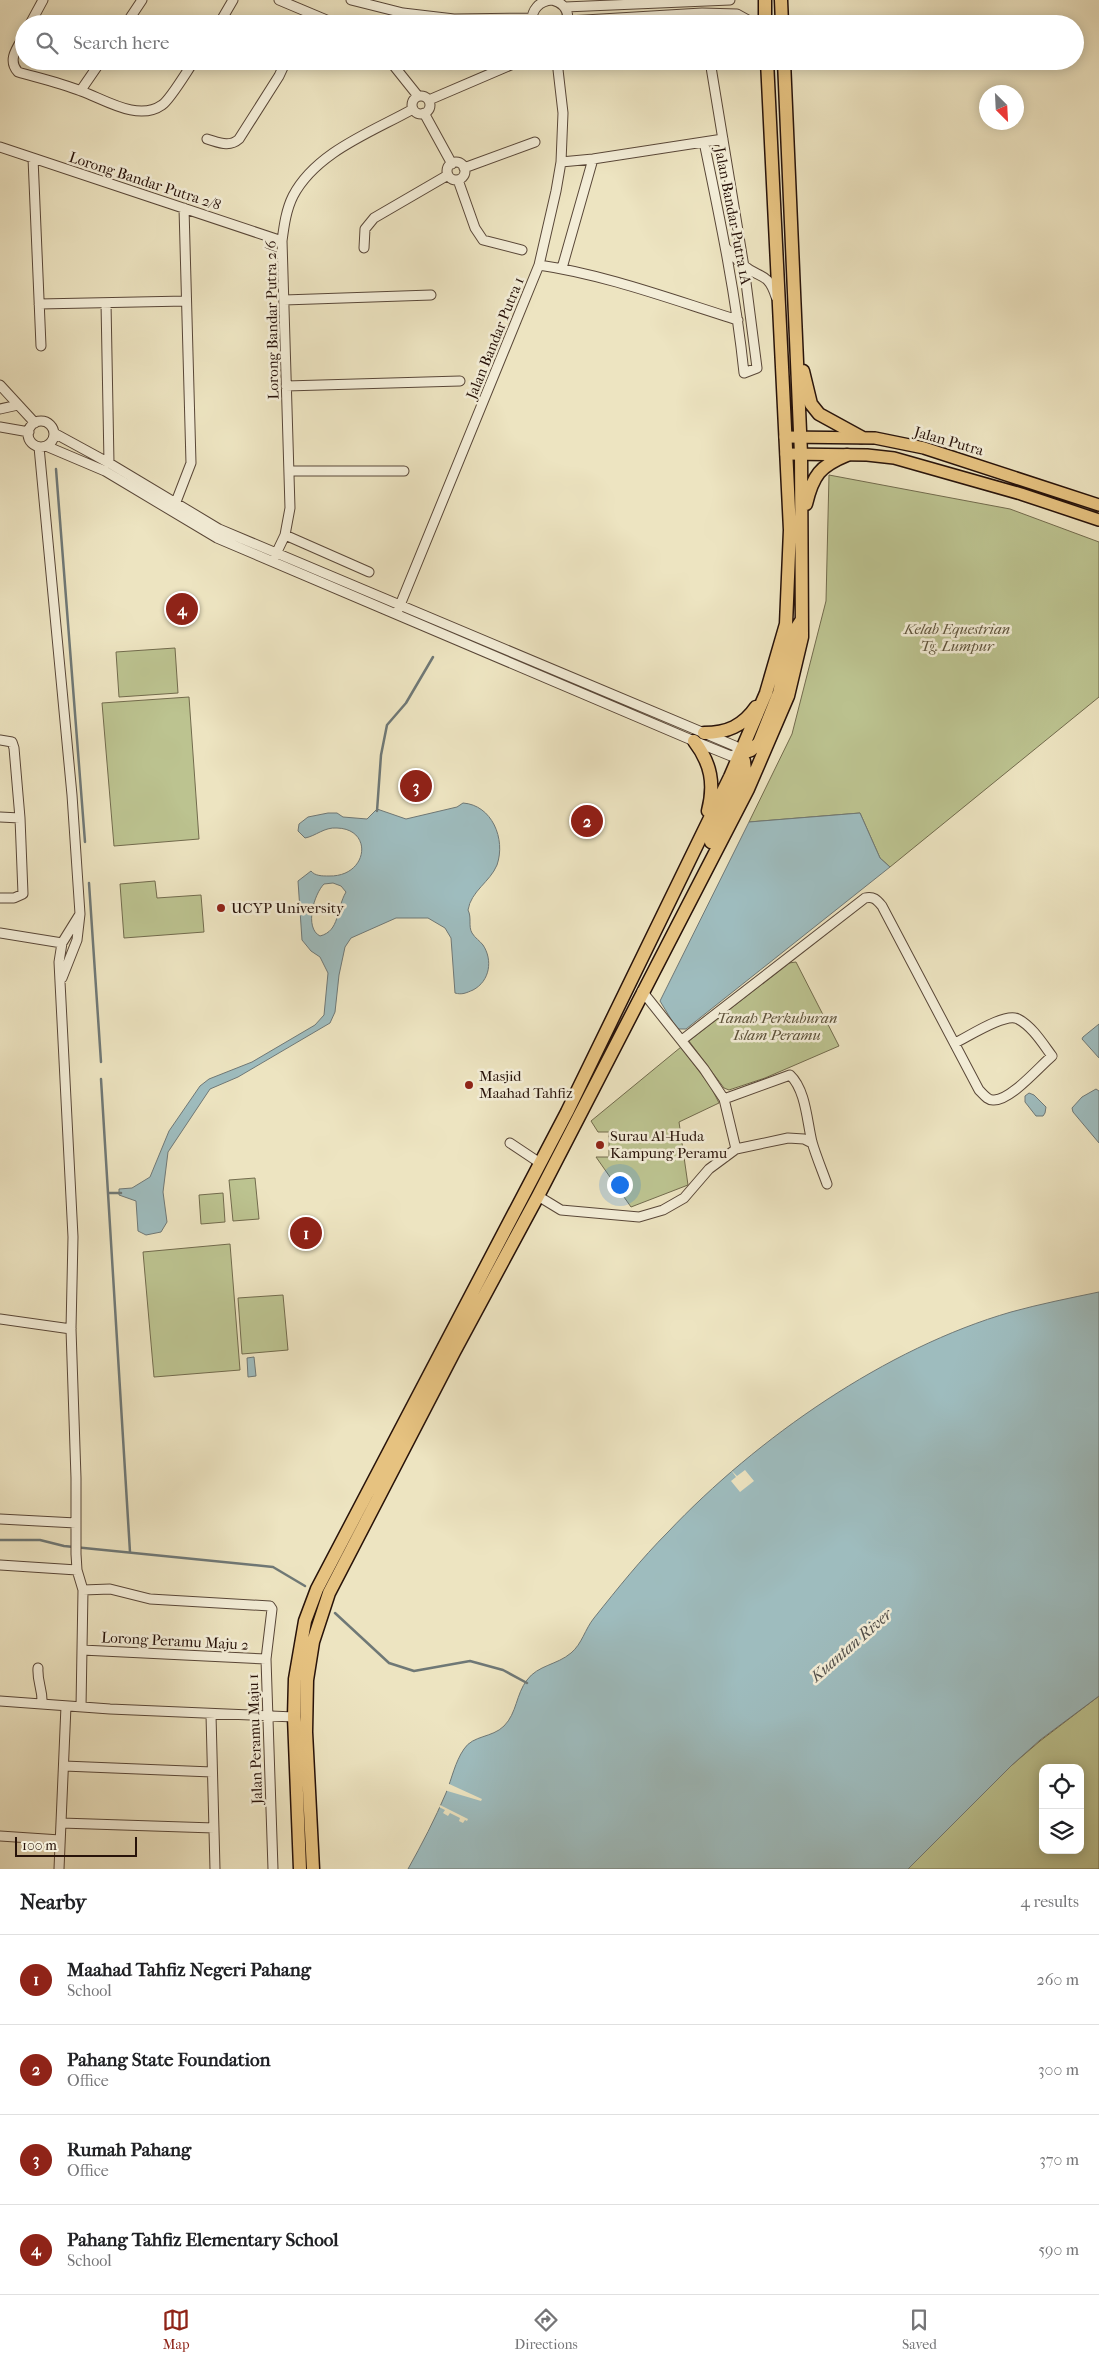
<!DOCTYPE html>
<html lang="en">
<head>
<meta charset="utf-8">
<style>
	body { margin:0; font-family:"IM FELL French Canon",serif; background:#f2f2f2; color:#202124 }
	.controls { position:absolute; right:15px; bottom:15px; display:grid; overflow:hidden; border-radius:10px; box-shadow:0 2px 12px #0003 }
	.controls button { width:45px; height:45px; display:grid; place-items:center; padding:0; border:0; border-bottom:1px solid #e0e0e0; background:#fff; color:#202124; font:25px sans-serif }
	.compass { position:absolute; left:979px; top:85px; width:45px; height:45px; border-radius:50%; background:#fff; box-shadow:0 2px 12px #0003; rotate:156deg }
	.scale { position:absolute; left:15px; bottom:12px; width:122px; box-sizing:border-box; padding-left:5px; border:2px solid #28130a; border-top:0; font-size:14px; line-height:18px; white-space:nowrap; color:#28130a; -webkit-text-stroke:4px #f3edd7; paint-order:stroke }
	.you { position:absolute; left:619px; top:1184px; width:18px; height:18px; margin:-12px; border:4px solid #fff; border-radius:50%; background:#1a73e8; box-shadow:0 0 0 8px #1a73e833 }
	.badge { display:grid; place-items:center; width:32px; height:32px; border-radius:50%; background:#8f2418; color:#fff; font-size:16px; font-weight:700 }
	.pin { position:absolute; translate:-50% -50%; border:2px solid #fff; box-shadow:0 1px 5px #0006 }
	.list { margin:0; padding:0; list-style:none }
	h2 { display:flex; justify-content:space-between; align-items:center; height:65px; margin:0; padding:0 20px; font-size:21px }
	h2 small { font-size:16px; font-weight:400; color:#757577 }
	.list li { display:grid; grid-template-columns:32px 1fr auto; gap:15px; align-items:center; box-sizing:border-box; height:90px; padding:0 20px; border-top:1px solid #e0e0e0 }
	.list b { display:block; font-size:19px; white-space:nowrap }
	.list p { margin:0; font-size:16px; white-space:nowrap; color:#757577 }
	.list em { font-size:16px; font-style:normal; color:#757577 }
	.icon { flex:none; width:28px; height:28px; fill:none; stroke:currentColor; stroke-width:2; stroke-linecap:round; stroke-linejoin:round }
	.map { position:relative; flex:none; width:1099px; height:1869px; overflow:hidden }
	.search { position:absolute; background:#fff; box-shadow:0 2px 12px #0003; left:15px; right:15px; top:15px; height:55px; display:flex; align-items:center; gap:12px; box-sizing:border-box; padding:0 18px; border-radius:28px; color:#757577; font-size:19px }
	.sheet { height:425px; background:#fff }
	nav { display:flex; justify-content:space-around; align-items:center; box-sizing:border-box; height:70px; border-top:1px solid #e0e0e0; background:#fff; font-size:14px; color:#757577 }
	nav a { display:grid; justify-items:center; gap:2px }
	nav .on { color:#8f2418 }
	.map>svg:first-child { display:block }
</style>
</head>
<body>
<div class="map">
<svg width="1099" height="1869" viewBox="0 0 1099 1869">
	<rect width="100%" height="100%" fill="#ede4c1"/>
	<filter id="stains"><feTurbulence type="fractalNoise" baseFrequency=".004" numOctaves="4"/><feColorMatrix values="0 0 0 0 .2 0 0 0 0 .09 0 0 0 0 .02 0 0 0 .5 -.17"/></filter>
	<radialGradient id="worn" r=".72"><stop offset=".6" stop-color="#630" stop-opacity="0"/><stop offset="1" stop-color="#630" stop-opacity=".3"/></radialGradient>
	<!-- green -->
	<path fill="#bcc390" stroke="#726b4d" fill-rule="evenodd" d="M 829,475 L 1010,509 L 1099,542 L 1099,697 L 890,867 L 880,858 L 860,813 L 749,822 L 792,734 L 826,601 Z
		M 175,648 L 178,693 L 119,697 L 116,652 Z
		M 189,697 L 199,839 L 114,846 L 102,703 Z
		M 155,881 L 157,898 L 201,895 L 204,932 L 124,938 L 120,884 Z
		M 796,962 L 839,1046 L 765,1078 L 729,1090 L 724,1088 L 689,1041 L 789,963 Z
		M 681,1047 L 711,1087 L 719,1103 L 679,1122 L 688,1185 L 631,1207 L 596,1157 L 609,1157 L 609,1132 L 598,1132 L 591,1121 Z
		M 255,1178 L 259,1219 L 233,1221 L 229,1180 Z
		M 223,1193 L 225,1222 L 201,1224 L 199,1195 Z
		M 230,1244 L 240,1370 L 154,1377 L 143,1252 Z
		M 283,1295 L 288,1350 L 242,1354 L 238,1298 Z
		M 1099,1696 L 1099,1869 L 908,1869 L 1012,1765 L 1040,1741 ZM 1043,1768 L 1080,1768 L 1080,1850 L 1043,1850 Z"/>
	<!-- water -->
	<path fill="#9ebcbe" stroke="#6f7876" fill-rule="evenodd" d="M 463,803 C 492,805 506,839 497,865 C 490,882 471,891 468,910 C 472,918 468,926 472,933 C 475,938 480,941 483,945 C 493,960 490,981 473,990 C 466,993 462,995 455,993 L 451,938 L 445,928 L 428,918 L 396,918 L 351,938 L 345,947 L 339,975 L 335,1012 L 330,1023 L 238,1077 L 210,1089 L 168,1152 L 163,1192 L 167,1222 L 161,1232 L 146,1235 L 138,1231 L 136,1201 L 119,1195 L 119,1189 L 132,1188 L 150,1177 L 169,1131 L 200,1086 L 209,1079 L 252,1062 L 315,1025 L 324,1015 L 328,973 L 320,957 L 311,951 L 302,940 L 298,881 L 311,871 C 315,876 322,876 329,876 C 368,877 374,829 337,828 C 324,827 316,836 305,838 L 298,831 L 299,824 L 308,817 L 328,813 L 337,813 L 343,817 L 367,819 L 377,809 L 406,819 L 457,807 ZM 333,883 L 341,886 L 346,892 C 336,909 340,931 320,936 C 304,928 314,894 324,884 Z
		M 860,813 L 880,858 L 890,867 L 686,1029 L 677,1029 L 660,1001 L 749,822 Z
		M 1099,1024 L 1099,1058 L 1082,1039 L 1083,1037 Z
		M 1096,1089 L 1099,1091 L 1099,1143 L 1073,1112 L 1072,1108 L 1082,1097 Z
		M 1029,1093 L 1034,1095 L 1046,1107 L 1045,1113 L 1043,1116 L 1036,1116 L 1025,1102 L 1025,1096 Z
		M 1099,1292 L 1099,1696 L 1040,1740 L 1012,1765 L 908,1869 L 408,1869 C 422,1844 435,1819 446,1793 C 452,1778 455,1762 464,1749 C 473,1735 492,1738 504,1726 C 517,1713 516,1694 527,1680 C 538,1665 557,1665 571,1653 C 582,1644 585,1629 594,1618 C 618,1588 641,1559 668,1532 C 757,1438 886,1348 1011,1312 C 1040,1304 1070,1298 1099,1292 Z
		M 254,1357 L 256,1376 L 248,1377 L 247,1358 Z"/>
	<!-- pier -->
	<path fill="#ede4c1" d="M 731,1470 L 737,1476 L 745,1470 L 754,1481 L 740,1492 L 731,1481 L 736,1477 Z
		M 447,1783 L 482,1799 L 481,1801 L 444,1790 Z
		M 440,1805 L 468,1819 L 467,1821 L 465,1820 L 463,1823 L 459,1821 L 460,1818 L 450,1813 L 448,1816 L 443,1813 L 445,1810 L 439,1807 Z"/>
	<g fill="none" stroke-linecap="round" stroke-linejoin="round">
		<!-- stream -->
		<path stroke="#6f7876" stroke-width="2.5" d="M 56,469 L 85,842
			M 377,811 L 381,755 L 387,725 L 406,703 L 433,657
			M 89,883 L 101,1062
			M 101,1079 L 130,1552
			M 108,1193 L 121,1193
			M 0,1540 L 40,1540 L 64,1546 L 273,1567 L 305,1586
			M 335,1613 L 389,1663 L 414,1671 L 470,1661 L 503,1670 L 527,1683"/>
		<!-- minor casing -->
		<g stroke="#594738" stroke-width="11">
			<path id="minor" d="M 279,0 L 336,24
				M 351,0 L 403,13 L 454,19 L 532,18
				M 565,7 L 730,0
				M 568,21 L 702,13 L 737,14 L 755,24
				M 532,23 C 531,10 539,1 552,0 C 564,3 570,11 567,24
				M 30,24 L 43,0
				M 126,24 L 142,0
				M 219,24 L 233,0
				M 304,24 L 309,13
				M 24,36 C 17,48 7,60 18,72 C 39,78 61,83 81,91 C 104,99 138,122 162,105 C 170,100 187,71 194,61
				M 390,61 L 418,96
				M 81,90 L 101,61
				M412 105a9 9 0 1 1 18 0a9 9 0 1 1-18 0Z
				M 429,100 L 520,61
				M 424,113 L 452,164
				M 207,139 C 218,142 229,148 239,139 L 279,76 L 286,61
				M 704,142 C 720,219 736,295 744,373 L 757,368 L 744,267 L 710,61
				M 0,147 L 282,241
				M 33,158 L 41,346
				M 561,162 L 593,159 L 723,139
				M447 171a9 9 0 1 1 18 0a9 9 0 1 1-18 0Z
				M 464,168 L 535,142
				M 458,180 L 475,228 L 483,240 L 522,250
				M 364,248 L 365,229 L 374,218 L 448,175
				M 726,248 C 732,254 737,260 743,265 C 759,279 768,271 776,297
				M 539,265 C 607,275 673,300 738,320
				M 562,268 L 593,159
				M 284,300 L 431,295
				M 106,303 L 109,463
				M 39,304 L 186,301
				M 0,385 L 35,423
				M 286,386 L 460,381
				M 0,409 L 18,405
				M28 434a13 13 0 1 1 26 0a13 13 0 1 1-26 0Z
				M 0,427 L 29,432
				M 46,446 L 105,471 L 217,538 L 694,741 L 731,756 L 740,754 L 735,746 L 219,529 L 109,463 L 54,433
				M 39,447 L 72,795 L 80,914 L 77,940 L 62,978
				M 289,471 L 404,471
				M 174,507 L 191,463 L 184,208
				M 285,535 L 369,572
				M 274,558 L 285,535 L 290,508 L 282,241 C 284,226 286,210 293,196 C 316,152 372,132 413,109
				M 398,610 L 539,265 L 556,191 L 561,162 L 563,113 L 557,61
				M 0,740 L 12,742 L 14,748 L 20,818 L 23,894 L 14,898 L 0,898
				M 0,817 L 20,818
				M 80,914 L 62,943 L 59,962 L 73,1237 L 71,1329 L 76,1478 L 76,1554 L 77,1570 L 83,1590 L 81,1707
				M 0,933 L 62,943
				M 642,991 L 704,1069 L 724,1099 L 736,1149
				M 682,1040 L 865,898 C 874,896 877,900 882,906 L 979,1090 C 983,1094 988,1101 994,1100 C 1011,1100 1039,1067 1052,1056 C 1043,1044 1032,1026 1018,1019 C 1005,1012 968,1037 955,1043
				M 724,1099 L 790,1075 C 806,1090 807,1122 812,1142 C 816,1156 822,1170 827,1184
				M 510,1143 L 540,1163
				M 538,1196 L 561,1210 L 639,1217 L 663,1210 L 684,1198 L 709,1169 L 736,1149 L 788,1138 L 804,1139 L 812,1143
				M 0,1319 L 71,1329
				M 0,1519 L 76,1523
				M 0,1565 L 77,1570
				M 83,1590 L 110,1589 L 150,1599 L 270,1606 L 272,1609 L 266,1659 L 273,1869
				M 82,1650 L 266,1659
				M 38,1668 C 37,1683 43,1689 42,1704
				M 0,1701 L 110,1709 L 294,1717
				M 211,1715 L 215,1869
				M 64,1766 L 212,1772
				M 61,1823 L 214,1828
				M 0,1836 L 60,1840
				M 59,1869 L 66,1706"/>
		</g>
		<!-- major casing -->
		<g stroke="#28130a" stroke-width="14">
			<path id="major" d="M 785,437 L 875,438 L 924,448 L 1099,505
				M 786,454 L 867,455 L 894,458 L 1021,494 L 1099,520"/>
		</g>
		<!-- highway casing -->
		<g stroke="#28130a" stroke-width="15">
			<path id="highway" d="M 765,0 L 765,24
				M 781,0 L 782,24
				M 803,371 L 811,404 L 819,414 L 861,437
				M 806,504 C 813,475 820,466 847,455
				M 704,733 C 727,733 743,726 756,707
				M 694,741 C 711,763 715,784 708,811
				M 740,754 L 751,750 L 759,743 L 779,693 L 792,635 L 801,621
				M 711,842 L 745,771 L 744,761 L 740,754
				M 300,1869 L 294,1717 L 295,1679 L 305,1621 L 317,1589 L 567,1112 L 730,777 L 766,693 L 786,624 L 790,530 L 767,61
				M 313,1869 L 306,1732 L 307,1680 L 313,1642 L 329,1593 L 454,1352 L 538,1196 L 748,789 L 788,696 L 802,637 L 801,454 L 784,61"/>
		</g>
		<!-- minor -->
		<use href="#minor" stroke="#f3edd7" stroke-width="9"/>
		<!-- major -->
		<use href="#major" stroke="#e6c280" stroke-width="11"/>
		<!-- highway -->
		<use href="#highway" stroke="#e6c280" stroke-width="12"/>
	</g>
	<!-- markers -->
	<g fill="#8f2418" stroke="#f3edd7" stroke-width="2">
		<circle cx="221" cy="908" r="5"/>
		<circle cx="469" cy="1085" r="5"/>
		<circle cx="600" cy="1145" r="5"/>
	</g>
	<g text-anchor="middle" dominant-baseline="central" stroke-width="5" stroke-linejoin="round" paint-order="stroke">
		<!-- street labels -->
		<g font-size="15" fill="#28130a" stroke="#f3edd7">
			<text transform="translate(145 181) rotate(18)">Lorong Bandar Putra 2/8</text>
			<text transform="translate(733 216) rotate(79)">Jalan Bandar Putra 1A</text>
			<text transform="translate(272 320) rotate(-91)">Lorong Bandar Putra 2/6</text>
			<text transform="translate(495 338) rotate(-68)">Jalan Bandar Putra 1</text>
			<text transform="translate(949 441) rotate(16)">Jalan Putra</text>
			<text transform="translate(175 1641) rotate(3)">Lorong Peramu Maju 2</text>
			<text transform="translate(255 1739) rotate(-92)">Jalan Peramu Maju 1</text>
		</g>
		<!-- park labels -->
		<g font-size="15" font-style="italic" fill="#5c5139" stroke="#f3edd7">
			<text x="957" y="629">Kelab Equestrian<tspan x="957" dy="17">Tg. Lumpur</tspan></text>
			<text x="777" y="1018">Tanah Perkuburan<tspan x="777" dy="17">Islam Peramu</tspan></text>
		</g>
		<!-- poi labels -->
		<g font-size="15" fill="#28130a" stroke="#f3edd7" text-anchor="start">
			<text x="231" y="908">UCYP University</text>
			<text x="479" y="1076">Masjid<tspan x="479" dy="17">Maahad Tahfiz</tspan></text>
			<text x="610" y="1136">Surau Al-Huda<tspan x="610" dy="17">Kampung Peramu</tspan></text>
		</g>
		<!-- water labels -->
		<g font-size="16" font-style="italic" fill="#514e49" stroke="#f3edd7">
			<text transform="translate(851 1645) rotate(-41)">Kuantan River</text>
		</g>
	</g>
	<rect width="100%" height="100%" filter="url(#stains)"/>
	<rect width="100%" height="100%" fill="url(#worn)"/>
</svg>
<div class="controls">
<button><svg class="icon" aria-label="locate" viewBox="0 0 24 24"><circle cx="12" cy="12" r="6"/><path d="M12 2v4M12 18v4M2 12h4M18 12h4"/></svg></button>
<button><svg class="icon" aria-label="layers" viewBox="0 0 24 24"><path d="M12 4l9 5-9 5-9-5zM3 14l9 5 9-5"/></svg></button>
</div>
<svg class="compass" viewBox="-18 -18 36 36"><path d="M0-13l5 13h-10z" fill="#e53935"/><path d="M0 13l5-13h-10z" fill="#757577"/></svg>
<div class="scale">100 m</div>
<div class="you"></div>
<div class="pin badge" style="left:306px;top:1233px">1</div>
<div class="pin badge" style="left:587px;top:821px">2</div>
<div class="pin badge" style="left:416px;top:786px">3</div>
<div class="pin badge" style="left:182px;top:609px">4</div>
<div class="search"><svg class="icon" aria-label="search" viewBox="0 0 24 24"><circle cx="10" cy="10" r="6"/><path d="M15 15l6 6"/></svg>Search here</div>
</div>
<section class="sheet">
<h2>Nearby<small>4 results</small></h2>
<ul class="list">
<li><span class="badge">1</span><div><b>Maahad Tahfiz Negeri Pahang</b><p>School</p></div><em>260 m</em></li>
<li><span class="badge">2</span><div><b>Pahang State Foundation</b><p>Office</p></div><em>300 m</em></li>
<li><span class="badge">3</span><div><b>Rumah Pahang</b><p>Office</p></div><em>370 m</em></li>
<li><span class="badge">4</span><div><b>Pahang Tahfiz Elementary School</b><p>School</p></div><em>590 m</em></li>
</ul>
</section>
<nav>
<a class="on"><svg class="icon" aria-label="map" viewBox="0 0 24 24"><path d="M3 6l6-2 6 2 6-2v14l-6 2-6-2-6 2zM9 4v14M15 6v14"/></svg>Map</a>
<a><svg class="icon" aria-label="directions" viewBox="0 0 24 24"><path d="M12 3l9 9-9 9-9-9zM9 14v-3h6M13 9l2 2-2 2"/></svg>Directions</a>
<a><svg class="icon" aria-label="saved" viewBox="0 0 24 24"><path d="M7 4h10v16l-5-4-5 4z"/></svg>Saved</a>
</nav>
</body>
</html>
